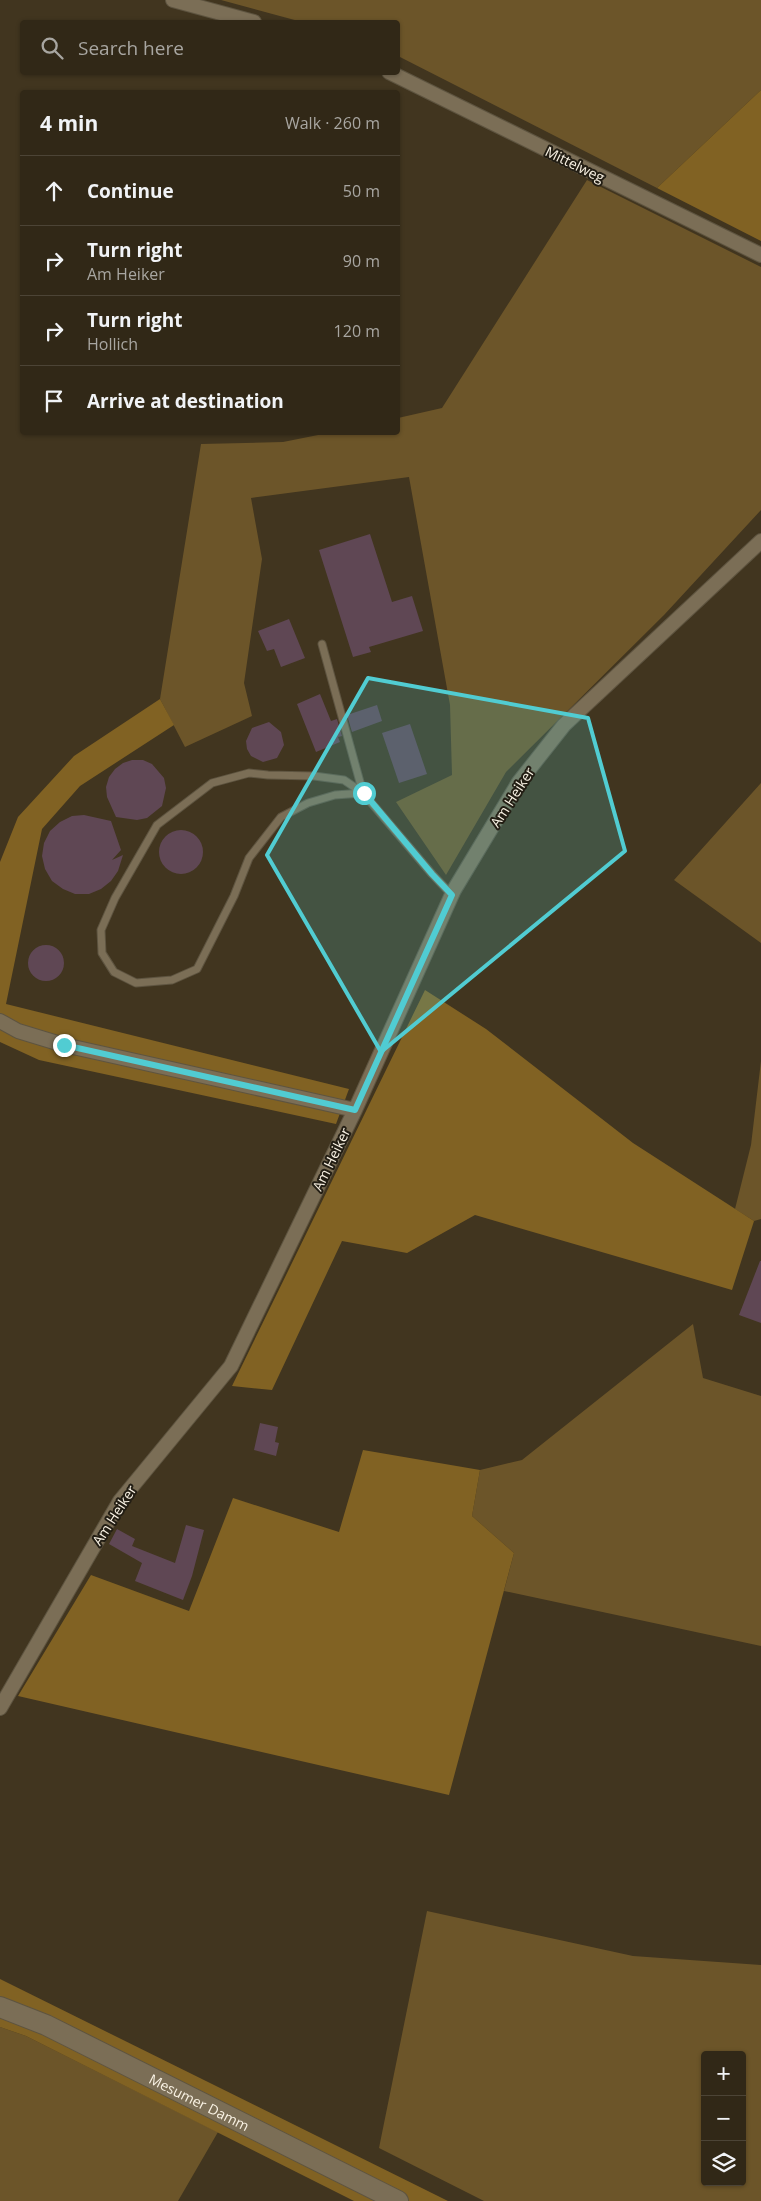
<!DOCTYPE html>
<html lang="en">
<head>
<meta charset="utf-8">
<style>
	body { margin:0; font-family:"Open Sans",sans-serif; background:#393020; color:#f1f3f6 }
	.controls { position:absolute; right:15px; bottom:15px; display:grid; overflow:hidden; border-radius:5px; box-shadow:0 1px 4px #0004 }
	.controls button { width:45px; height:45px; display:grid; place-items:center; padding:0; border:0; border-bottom:1px solid #4c4436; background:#312817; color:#f1f3f6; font:25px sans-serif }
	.stop { position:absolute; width:15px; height:15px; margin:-11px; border:4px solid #51ccd2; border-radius:50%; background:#fff }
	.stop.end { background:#51ccd2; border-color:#fff; box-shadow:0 1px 5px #0008 }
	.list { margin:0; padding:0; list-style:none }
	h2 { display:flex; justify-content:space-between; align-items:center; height:65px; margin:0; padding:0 20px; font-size:21px }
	h2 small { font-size:16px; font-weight:400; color:#a8a6a1 }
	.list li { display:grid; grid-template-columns:32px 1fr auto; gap:15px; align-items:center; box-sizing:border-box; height:70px; padding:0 20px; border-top:1px solid #4c4436 }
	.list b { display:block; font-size:19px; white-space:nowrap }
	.list p { margin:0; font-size:16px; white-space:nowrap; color:#a8a6a1 }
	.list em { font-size:16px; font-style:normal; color:#a8a6a1 }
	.icon { flex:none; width:28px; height:28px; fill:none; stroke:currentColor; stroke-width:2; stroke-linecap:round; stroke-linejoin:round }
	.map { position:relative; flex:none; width:761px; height:2201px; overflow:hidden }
	.search { position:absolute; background:#312817; box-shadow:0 1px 4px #0004; left:20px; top:20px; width:380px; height:55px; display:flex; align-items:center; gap:12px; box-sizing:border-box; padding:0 18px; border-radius:5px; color:#a8a6a1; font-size:19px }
	.panel { position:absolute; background:#312817; box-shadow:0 1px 4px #0004; left:20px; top:90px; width:380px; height:345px; border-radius:5px }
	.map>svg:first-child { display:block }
</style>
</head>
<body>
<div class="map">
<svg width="761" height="2201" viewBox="0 0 761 2201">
	<rect width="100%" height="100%" fill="#41351f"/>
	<!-- green -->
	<path fill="#6c5529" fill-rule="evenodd" d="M 221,0 L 761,0 L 761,90 L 657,188 L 398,56 L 398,22 L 302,22 Z
		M 587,180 L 761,267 L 761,510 L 664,615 L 506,772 L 446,875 L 396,802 L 452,775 L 450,705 L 409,477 L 251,498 L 262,559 L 244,683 L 252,716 L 185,747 L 160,699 L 201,444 L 283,442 L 328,433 L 398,432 L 398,418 L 442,408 Z
		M 761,783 L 761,943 L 674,880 Z
		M 761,1061 L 761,1219 L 754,1221 L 735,1209 L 751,1145 Z
		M 693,1324 L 703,1378 L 761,1396 L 761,1646 L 504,1591 L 514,1553 L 472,1516 L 480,1470 L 522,1460 Z
		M 427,1911 L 633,1956 L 761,1965 L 761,2201 L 484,2201 L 379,2148 ZM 705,2055 L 742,2055 L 742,2182 L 705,2182 Z
		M 0,2027 L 26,2036 L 218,2132 L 178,2201 L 0,2201 Z"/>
	<!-- forest -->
	<path fill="#816223" d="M 761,90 L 761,241 L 657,188 Z
		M 160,699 L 174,725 L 80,786 L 42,829 L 6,1004 L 349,1089 L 336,1124 L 39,1060 L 0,1042 L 0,862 L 18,817 L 74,756 Z
		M 425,990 L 486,1029 L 633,1143 L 754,1221 L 732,1290 L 475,1215 L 407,1253 L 342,1241 L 272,1390 L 232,1386 Z
		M 363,1450 L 480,1470 L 472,1516 L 514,1553 L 449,1795 L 18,1696 L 91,1575 L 189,1611 L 233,1498 L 339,1532 Z
		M 0,1979 L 448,2201 L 354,2201 L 26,2036 L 0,2027 Z"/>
	<!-- building -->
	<path fill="#5f4754" d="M 370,534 L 392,602 L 412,596 L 423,631 L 369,647 L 371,652 L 353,657 L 319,550 Z
		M 289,619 L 305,658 L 281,667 L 274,649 L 267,651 L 258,631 Z
		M 320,694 L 331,721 L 337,719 L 342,736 L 338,737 L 340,742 L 316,752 L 297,704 Z
		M 377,705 L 382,721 L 352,732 L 347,715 Z
		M 269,722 L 281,732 L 284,745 L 277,758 L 263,762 L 251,756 L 247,749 L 246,741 L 252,728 Z
		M 410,724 L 427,774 L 399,783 L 382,733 Z
		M 132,760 L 143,760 L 152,764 L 164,778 L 166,788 L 162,806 L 147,818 L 137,820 L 116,817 L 107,797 L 106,787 L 109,777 L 115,769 L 123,763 Z
		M 84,815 L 111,821 L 121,850 L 112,860 L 123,855 L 118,871 L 111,881 L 101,889 L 89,894 L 75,894 L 63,889 L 52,881 L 45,869 L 42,856 L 44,843 L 50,831 L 60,822 L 72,816 Z
		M159 852a22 22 0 1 1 44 0a22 22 0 1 1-44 0Z
		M28 963a18 18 0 1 1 36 0a18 18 0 1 1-36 0Z
		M 760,1261 L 761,1261 L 761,1323 L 739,1315 Z
		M 260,1423 L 278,1427 L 275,1442 L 279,1443 L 276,1456 L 254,1450 Z
		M 186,1525 L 204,1530 L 192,1576 L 183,1600 L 135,1581 L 142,1563 L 109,1544 L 117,1529 L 135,1539 L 132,1546 L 175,1563 Z"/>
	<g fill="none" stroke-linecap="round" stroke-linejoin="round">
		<!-- service casing -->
		<g stroke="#5e5440" stroke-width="9">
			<path id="service" d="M 322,644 L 363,793
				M 363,793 L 344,780 L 314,776 L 268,775 L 249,773 L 212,783 L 157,825 L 115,898 L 101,930 L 102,953 L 114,972 L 136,983 L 172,980 L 197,969 L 234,896 L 249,858 L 281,817 L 308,803 L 335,795 L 363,793 L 432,874 L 452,895"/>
		</g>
		<!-- minor casing -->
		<g stroke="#5e5440" stroke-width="16">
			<path id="minor" d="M 173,0 L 254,22
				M 389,72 L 761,255
				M 0,1021 L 18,1031 L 64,1045 L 355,1110
				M 0,1708 L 120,1501 L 231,1366 L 355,1110 L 454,890 L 519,782 L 564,725 L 761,541"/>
		</g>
		<!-- secondary casing -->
		<g stroke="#5e5440" stroke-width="22">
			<g id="secondary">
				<path id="s1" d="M 0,2007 L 46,2025 L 398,2201"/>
			</g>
		</g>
		<!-- service -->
		<use href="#service" stroke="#7b6e56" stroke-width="7"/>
		<!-- minor -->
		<use href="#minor" stroke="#7b6e56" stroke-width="14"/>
		<!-- secondary -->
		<use href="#secondary" stroke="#7b6e56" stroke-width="20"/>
	</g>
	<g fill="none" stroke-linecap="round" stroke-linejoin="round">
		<!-- route -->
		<path stroke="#51ccd2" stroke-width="6" d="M 64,1045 L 355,1110 L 452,895 L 432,874 L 364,793"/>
	</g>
	<!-- marked area -->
	<path fill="#51ccd2" fill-opacity="0.2" stroke="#51ccd2" stroke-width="4" stroke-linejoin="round" d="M 368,678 L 588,718 L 625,851 L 381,1052 L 267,855 Z"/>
	<g text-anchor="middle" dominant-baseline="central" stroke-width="4" stroke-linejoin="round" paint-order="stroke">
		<!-- street labels -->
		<g font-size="14" fill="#f9f2e4" stroke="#231e14">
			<text transform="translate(575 164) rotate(26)">Mittelweg</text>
			<text transform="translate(512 797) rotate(-57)">Am Heiker</text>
			<text transform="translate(331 1159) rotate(-64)">Am Heiker</text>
			<text transform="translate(114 1515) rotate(-57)">Am Heiker</text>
			<text stroke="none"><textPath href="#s1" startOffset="221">Mesumer Damm</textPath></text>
		</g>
	</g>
</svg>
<div class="controls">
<button>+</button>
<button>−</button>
<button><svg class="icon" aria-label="layers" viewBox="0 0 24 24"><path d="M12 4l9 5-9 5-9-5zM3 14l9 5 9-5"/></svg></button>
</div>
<div class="stop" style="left:364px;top:793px"></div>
<div class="stop end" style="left:64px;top:1045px"></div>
<div class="search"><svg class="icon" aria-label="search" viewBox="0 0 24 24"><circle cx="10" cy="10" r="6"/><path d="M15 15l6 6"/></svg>Search here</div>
<section class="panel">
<h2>4 min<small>Walk · 260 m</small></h2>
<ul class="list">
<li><svg class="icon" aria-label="ahead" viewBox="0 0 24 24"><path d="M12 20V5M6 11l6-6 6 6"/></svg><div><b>Continue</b></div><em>50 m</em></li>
<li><svg class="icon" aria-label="right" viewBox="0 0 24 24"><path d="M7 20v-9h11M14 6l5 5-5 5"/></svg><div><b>Turn right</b><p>Am Heiker</p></div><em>90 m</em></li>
<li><svg class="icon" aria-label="right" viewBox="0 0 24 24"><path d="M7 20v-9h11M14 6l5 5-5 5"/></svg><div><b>Turn right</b><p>Hollich</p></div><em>120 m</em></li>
<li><svg class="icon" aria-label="arrive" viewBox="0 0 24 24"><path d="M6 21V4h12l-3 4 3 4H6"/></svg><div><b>Arrive at destination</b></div></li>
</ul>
</section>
</div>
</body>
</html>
